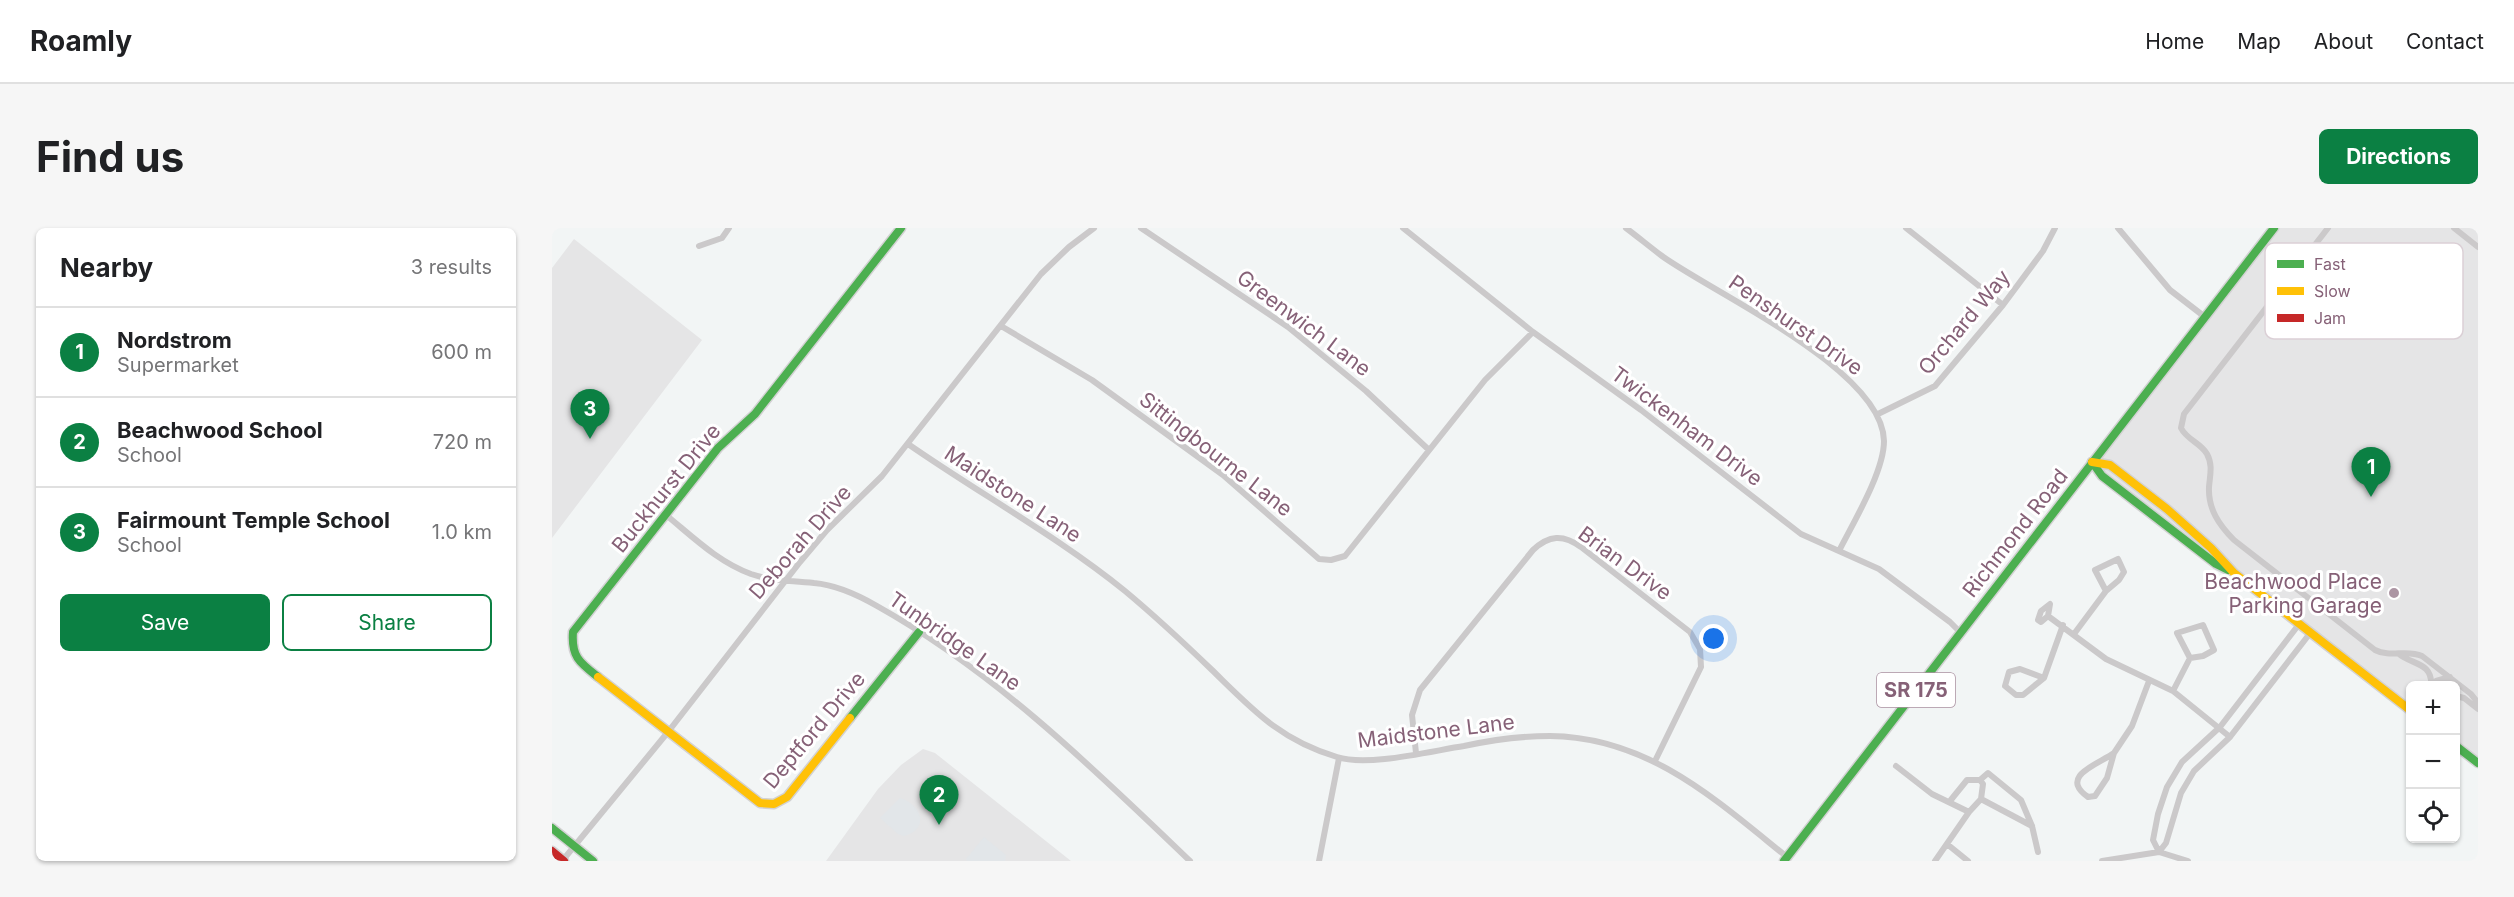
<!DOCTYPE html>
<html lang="en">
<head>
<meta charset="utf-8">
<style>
	body { margin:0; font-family:Inter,sans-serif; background:#f6f6f6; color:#202124 }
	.controls { position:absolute; right:18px; bottom:18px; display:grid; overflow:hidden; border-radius:9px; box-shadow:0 2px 4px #0004 }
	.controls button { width:54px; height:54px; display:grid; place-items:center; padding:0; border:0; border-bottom:2px solid #e0e0e0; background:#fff; color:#202124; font:30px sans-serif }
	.you { position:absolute; left:1162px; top:411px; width:21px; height:21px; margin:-15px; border:4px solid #fff; border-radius:50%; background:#1a73e8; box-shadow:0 0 0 9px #1a73e833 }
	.badge { display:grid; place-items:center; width:39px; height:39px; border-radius:50%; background:#0b8043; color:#fff; font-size:20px; font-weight:700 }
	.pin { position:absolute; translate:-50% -50px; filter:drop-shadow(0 2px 3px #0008) }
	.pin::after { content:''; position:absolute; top:32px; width:21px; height:18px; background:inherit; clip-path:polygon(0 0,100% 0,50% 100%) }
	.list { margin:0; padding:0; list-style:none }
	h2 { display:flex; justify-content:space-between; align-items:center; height:78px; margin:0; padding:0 24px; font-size:26px }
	h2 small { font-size:20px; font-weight:400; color:#757577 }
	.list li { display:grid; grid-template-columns:39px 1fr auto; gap:18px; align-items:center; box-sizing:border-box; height:90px; padding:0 24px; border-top:2px solid #e0e0e0 }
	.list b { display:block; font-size:22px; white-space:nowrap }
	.list p { margin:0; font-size:20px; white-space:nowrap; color:#757577 }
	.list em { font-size:20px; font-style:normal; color:#757577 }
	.actions { display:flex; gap:12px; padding:18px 24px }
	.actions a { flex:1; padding:14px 0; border:2px solid #0b8043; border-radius:9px; text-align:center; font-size:21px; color:#0b8043 }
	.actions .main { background:#0b8043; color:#fff }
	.icon { flex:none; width:33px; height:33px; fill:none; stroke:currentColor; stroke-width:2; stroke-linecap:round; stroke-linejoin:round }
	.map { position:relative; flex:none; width:1926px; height:633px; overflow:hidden; border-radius:9px }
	header { display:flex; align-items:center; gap:36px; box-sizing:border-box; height:84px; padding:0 30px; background:#fff; border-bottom:2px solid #e0e0e0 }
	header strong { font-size:28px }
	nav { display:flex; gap:33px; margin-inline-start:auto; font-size:21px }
	.intro { display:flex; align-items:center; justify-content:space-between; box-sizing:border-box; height:144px; padding:0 36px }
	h1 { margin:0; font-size:42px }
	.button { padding:15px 27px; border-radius:9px; background:#0b8043; color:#fff; font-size:21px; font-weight:700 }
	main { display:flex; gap:36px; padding:0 36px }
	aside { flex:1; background:#fff; border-radius:9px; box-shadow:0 2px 4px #0004 }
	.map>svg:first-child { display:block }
</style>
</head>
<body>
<header>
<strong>Roamly</strong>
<nav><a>Home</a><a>Map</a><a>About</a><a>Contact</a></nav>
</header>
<div class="intro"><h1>Find us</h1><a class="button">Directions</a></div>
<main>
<aside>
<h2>Nearby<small>3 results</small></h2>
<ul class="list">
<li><span class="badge">1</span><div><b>Nordstrom</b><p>Supermarket</p></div><em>600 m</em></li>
<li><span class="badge">2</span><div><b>Beachwood School</b><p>School</p></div><em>720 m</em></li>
<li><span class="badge">3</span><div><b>Fairmount Temple School</b><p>School</p></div><em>1.0 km</em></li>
</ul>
<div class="actions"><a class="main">Save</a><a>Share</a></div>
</aside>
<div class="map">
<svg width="1926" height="633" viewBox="0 0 1926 633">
	<rect width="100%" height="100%" fill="#f2f5f5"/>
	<!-- built -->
	<path fill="#e5e5e6" d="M 1722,0 L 1926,0 L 1926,535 L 1904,518 L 1904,458 L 1858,458 L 1858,482 L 1550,248 L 1540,234 Z
		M 22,11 L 150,112 L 0,310 L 0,40 Z
		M 371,521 L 383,525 L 519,633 L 274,633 L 326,561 L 349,537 Z"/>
	<!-- green -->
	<path fill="#e2e6e9" d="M 348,570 C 369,576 379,601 352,608 L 346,606 L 328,590 Z
		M 432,609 L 454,627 L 453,633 L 415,633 L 414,631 Z"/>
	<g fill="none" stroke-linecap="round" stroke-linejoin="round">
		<!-- fast casing -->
		<g stroke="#d3d2d3" stroke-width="11">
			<path id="fast" d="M 1540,234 L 1550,248 L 1664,336 L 1676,342
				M 46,449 C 28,435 19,429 21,404 L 166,220 L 203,186 L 349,0
				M 298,490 L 367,404
				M 1904,518 L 1926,535
				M 0,600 L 41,633
				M 1232,633 L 1722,0"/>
		</g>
		<!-- slow casing -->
		<g stroke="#d3d2d3" stroke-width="11">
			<path id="slow" d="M 1540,234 L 1558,237 L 1615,281 L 1659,320 L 1682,345 L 1858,482
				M 46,449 L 208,575 L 222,576 L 235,569 L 298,490"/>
		</g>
		<!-- jam casing -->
		<g stroke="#d3d2d3" stroke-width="11">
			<path id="jam" d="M 0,623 L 12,633"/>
		</g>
		<!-- street -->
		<path stroke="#cbc9ca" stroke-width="6" d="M 589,0 L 736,99 L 814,163 L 877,222
			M 851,0 L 981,104 L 1089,182 L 1249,306 L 1327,341 L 1398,394 L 1409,405
			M 1074,0 C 1086,9 1098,19 1110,28 C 1163,66 1331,142 1332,213 C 1332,244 1301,295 1287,323
			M 1354,0 L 1451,77
			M 1566,0 L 1618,62 L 1653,89
			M 1776,0 L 1632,186 L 1629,200 C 1635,212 1649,215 1655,226 C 1661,237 1658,247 1657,259 C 1656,281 1667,297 1682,312 L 1823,422 C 1838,430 1855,421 1870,428 L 1919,466 L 1926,475
			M 1902,0 L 1926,19
			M 147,18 L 170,10 L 177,0
			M 449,98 L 540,152 L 671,247 L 767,331 L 779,332 L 793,328 L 933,152 L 981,104
			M 1326,186 L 1383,158 L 1451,77 L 1491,23 L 1503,0
			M 356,216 C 428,266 505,308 573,363 C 603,388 632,415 660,442 C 701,482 728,512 785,529 C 816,539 879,523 912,518 C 940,512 969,508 998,508 C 1096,509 1163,571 1235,629
			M 114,287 C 141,309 166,334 199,346 C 223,354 238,352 262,355 C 285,357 306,367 325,378 C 443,444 541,540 638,633
			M 1566,331 L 1572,344 L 1567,352 L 1554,363 L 1543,342 Z
			M 1498,376 L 1496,388 L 1489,394 L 1486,392 L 1489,383 Z
			M 1496,388 L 1554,431 L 1621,463 L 1678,509
			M 1651,397 L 1662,422 L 1651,428 L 1638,430 L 1625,405 Z
			M 1522,406 L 1554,363
			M 1847,426 C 1860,437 1881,434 1879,458
			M 1468,441 L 1492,450 L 1471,467 L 1464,467 L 1453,458 L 1457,444 Z
			M 1492,450 L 1511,397
			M 1880,458 L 1884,453 L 1898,449
			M 1621,463 L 1638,430
			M 1904,468 L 1912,470 L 1926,481
			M 864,525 L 860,487 L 868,462 L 981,322 C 997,307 1011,306 1029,319 L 1138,404 L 1148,421 L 1149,439 L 1103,533
			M 1562,525 L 1555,550 L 1543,568 L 1536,569 C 1506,548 1547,536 1562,525 Z
			M 1562,525 L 1580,498 L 1597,453
			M 1344,538 L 1380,566 L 1417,584
			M 1429,571 L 1480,598
			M 1398,573 L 1415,552 L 1428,552 L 1436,545 L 1469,572 L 1480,598 L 1486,624
			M 1395,616 L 1416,633
			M 1607,624 L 1601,612 L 1606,586 L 1615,559 L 1630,534 L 1668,499 L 1748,395
			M 1607,624 L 1614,615 L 1629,565 L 1642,543 L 1678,509 L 1759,404
			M 11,632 L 116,504 L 248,334 L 275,302 L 330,248 L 489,46 L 517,19 L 542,0
			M 767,633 L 787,530
			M 1383,633 L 1417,584 L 1429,571 L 1431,556 L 1428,552
			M 1550,633 L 1607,624 L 1636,633"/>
		<!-- fast -->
		<use href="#fast" stroke="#4caf50" stroke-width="8"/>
		<!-- slow -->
		<use href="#slow" stroke="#ffc107" stroke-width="8"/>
		<!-- jam -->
		<use href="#jam" stroke="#c62828" stroke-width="8"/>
	</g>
	<!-- markers -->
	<circle fill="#ac95a3" stroke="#fff" stroke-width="2" cx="1842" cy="365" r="6"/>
	<g text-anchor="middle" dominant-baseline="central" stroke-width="6" stroke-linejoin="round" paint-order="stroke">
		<!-- shield labels -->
		<rect fill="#fff" stroke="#aa90a0" stroke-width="1.5" x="1325" y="445" width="78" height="34" rx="4.5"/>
		<g font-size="20" font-weight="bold" fill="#866177">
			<text x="1364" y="462">SR 175</text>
		</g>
		<!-- street labels -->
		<g font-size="21" fill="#866177" stroke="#fff">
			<text transform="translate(1412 94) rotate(-50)">Orchard Way</text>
			<text transform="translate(752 95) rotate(37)">Greenwich Lane</text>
			<text transform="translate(1244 97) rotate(35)">Penshurst Drive</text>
			<text transform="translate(1135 198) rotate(37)">Twickenham Drive</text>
			<text transform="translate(664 226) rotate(38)">Sittingbourne Lane</text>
			<text transform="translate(114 260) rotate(-51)">Buckhurst Drive</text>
			<text transform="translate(461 266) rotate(33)">Maidstone Lane</text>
			<text transform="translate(1463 305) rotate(-52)">Richmond Road</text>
			<text transform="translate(248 314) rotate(-49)">Deborah Drive</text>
			<text transform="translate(1073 335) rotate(36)">Brian Drive</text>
			<text transform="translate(403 413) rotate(35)">Tunbridge Lane</text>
			<text transform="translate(262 502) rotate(-50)">Deptford Drive</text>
			<text transform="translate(884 503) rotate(-7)">Maidstone Lane</text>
		</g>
		<!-- poi labels -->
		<g font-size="21" fill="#866177" stroke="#fff" text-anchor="end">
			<text x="1830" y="353">Beachwood Place<tspan x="1830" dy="24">Parking Garage</tspan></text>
		</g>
	</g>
	<!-- legend -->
	<rect x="1713" y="15" width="198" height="96" rx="9" fill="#fff" stroke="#dbd0d6" stroke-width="1.5"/>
	<rect x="1725" y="32" width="27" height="8" fill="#4caf50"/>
	<rect x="1725" y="59" width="27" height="8" fill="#ffc107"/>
	<rect x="1725" y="86" width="27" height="8" fill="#c62828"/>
	<g font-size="16" fill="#866177">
		<text x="1762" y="42">Fast</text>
		<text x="1762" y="69">Slow</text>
		<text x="1762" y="96">Jam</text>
	</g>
</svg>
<div class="controls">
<button>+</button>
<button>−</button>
<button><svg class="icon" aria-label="locate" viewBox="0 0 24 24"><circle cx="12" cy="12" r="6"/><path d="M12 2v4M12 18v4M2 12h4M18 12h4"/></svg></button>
</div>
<div class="you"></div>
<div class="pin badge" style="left:1819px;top:269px">1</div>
<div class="pin badge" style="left:387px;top:597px">2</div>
<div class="pin badge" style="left:38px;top:211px">3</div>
</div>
</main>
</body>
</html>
